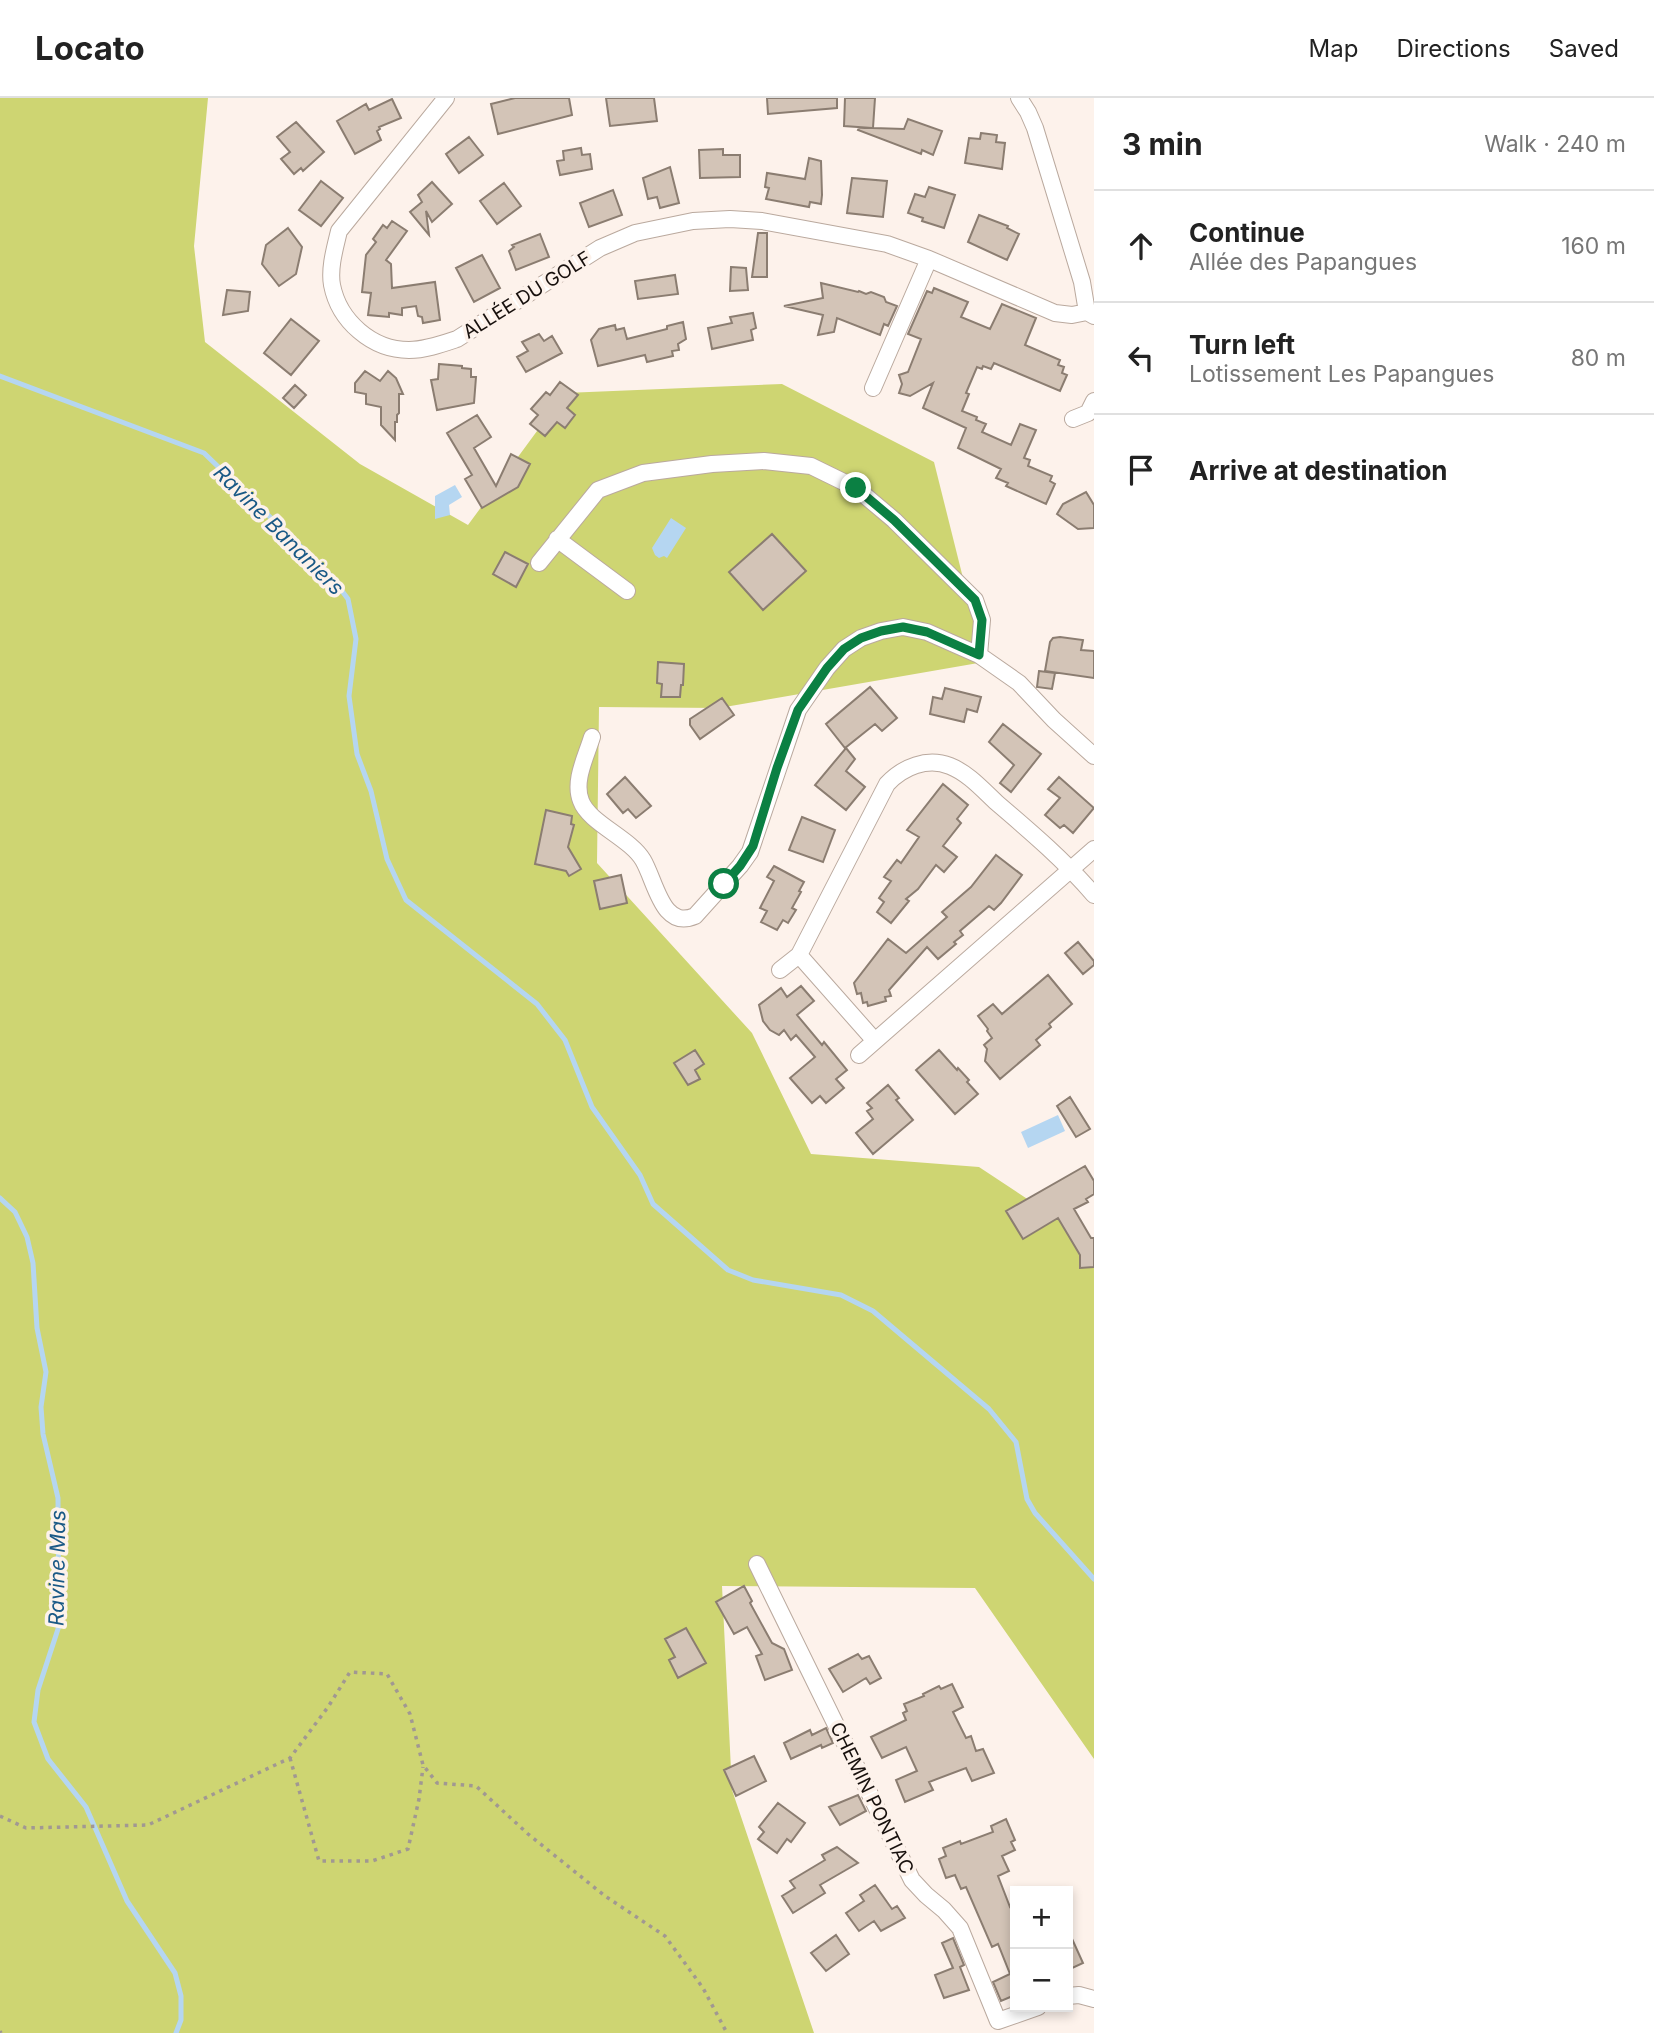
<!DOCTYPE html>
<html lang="en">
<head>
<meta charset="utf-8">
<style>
	body { margin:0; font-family:Inter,sans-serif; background:#f6f6f6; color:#222 }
	.controls { position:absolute; right:21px; bottom:21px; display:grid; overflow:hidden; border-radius:0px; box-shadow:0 4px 10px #0003 }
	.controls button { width:63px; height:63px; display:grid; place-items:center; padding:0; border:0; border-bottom:2px solid #e0e0e0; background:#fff; color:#222; font:35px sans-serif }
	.stop { position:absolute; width:21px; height:21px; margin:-16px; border:5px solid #0b8043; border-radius:50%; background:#fff }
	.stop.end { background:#0b8043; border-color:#fff; box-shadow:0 2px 7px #0008 }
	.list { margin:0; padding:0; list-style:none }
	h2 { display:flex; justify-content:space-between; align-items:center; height:91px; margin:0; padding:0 28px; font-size:30px }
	h2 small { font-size:23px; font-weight:400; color:#767676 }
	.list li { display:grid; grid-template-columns:46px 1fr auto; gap:21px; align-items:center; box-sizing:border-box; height:112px; padding:0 28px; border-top:2px solid #e0e0e0 }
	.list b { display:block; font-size:26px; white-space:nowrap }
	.list p { margin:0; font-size:23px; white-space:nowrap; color:#767676 }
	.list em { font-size:23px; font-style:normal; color:#767676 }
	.icon { flex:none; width:38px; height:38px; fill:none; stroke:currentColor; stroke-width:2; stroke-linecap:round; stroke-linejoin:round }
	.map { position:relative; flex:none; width:1094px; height:1935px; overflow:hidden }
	header { display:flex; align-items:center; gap:42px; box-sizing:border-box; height:98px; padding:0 35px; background:#fff; border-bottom:2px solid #e0e0e0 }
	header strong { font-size:33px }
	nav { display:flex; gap:38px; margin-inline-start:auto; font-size:24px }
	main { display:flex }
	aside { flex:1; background:#fff }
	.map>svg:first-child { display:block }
</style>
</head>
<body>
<header>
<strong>Locato</strong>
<nav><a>Map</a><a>Directions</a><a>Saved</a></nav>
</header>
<main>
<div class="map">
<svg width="1094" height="1935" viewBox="0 0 1094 1935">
	<rect width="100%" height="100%" fill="#fdf2eb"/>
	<!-- green -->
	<path fill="#ced572" d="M 0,0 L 208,0 L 194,148 L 205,244 L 360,366 L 468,427 L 565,295 L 782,286 L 934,364 L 984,564 L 719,610 L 599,609 L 597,765 L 752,935 L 811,1056 L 979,1069 L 1094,1145 L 1094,1661 L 975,1490 L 722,1488 L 732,1692 L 814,1935 L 0,1935 Z"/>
	<!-- water -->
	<path fill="#b5d6f1" d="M 455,387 L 462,399 L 449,407 L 450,417 L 435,421 L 435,398 Z
		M 671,420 L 686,430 L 667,460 L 664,458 L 659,460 L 655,457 L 652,450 Z
		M 1058,1017 L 1065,1033 L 1028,1050 L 1021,1034 Z"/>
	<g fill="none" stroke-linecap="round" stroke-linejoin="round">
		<!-- stream -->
		<path stroke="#b5d6f1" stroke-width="5" d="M 0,278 L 204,355 L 330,477 L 348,501 L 356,541 L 349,598 L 357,656 L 371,693 L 387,761 L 406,802 L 537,906 L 565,942 L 592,1009 L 640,1077 L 653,1106 L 728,1172 L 753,1182 L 841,1197 L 873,1213 L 989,1311 L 1016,1344 L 1027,1401 L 1035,1415 L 1094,1481
			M 0,1100 L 15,1114 L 27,1139 L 33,1165 L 37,1230 L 46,1274 L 41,1309 L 43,1336 L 58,1400 L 59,1528 L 38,1592 L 34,1624 L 48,1661 L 86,1709 L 127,1803 L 175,1875 L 181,1898 L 181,1922 L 176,1935"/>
	</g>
	<!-- building -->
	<path fill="#d3c4b7" stroke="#8b7d71" stroke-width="2" d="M 515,0 L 569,0 L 572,17 L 498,36 L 491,6 Z
		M 606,0 L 654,0 L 657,23 L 610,28 Z
		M 767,0 L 837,0 L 837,10 L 768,16 Z
		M 845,0 L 875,0 L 873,30 L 904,31 L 908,21 L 942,33 L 933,57 L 922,52 L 921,56 L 858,32 L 859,30 L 872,30 L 844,28 Z
		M 392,1 L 401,20 L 379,29 L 380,31 L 377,33 L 381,42 L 355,56 L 337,23 L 366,6 L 369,12 Z
		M 296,24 L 324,54 L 303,73 L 301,70 L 294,76 L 281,61 L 290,54 L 277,39 Z
		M 981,35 L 997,37 L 996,44 L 1005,45 L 1002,71 L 965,65 L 969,40 L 980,41 Z
		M 469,39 L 483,57 L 459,75 L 446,56 Z
		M 581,50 L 582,57 L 590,56 L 592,71 L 560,77 L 557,63 L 564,62 L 563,53 Z
		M 723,51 L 723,57 L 740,57 L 740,79 L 700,80 L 699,52 Z
		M 809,60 L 821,63 L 822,97 L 821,106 L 810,104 L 809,109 L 766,101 L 769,90 L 765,89 L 767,75 L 805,81 Z
		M 670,69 L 679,105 L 660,110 L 657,99 L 648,101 L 643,80 Z
		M 852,80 L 887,83 L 883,119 L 847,115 Z
		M 321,83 L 343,100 L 321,128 L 299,112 Z
		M 432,84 L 452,106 L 432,124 L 426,113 L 429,137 L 410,114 L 422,104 L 418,97 Z
		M 504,85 L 521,108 L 497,126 L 480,103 Z
		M 929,89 L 955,97 L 944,130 L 922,123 L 923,120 L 908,115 L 915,96 L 925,99 Z
		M 613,92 L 622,117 L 589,129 L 580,105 Z
		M 979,117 L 1008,128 L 1007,130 L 1019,136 L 1007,162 L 968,144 Z
		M 392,123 L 407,133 L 386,162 L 391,166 L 392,190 L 435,184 L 440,222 L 423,225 L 422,219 L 418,218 L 416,208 L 402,210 L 402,217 L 389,215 L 389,219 L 368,217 L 371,195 L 362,194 L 366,157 L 376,144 L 373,141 L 383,127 L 387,130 Z
		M 288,130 L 302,149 L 296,176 L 279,188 L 262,166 L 266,147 Z
		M 758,135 L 767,135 L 767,179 L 752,179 Z
		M 540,136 L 549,159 L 516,172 L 509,153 L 514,149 L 512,147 Z
		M 482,157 L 500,190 L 474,204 L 456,170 Z
		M 731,169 L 746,170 L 748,192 L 730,193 Z
		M 675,177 L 678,196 L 638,201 L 635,183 Z
		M 821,185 L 858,194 L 859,193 L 866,196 L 871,194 L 884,199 L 886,204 L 897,208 L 888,228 L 884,226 L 880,237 L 837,220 L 834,234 L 818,237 L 823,217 L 784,208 L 823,200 Z
		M 934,190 L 968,204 L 961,219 L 990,231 L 1002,206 L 1036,220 L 1025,247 L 1060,262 L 1058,267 L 1064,269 L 1062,275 L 1067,277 L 1060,293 L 994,265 L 991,271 L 983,268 L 982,271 L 977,269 L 966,295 L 969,296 L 962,313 L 977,319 L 976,322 L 986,326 L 982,334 L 1011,347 L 1020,326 L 1036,332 L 1024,360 L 1030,362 L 1028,368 L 1052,378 L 1050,383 L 1055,386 L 1046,406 L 1006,388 L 1008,385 L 996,380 L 1001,371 L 958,350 L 966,330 L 923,310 L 933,285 L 910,298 L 899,295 L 902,286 L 899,277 L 908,274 L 921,241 L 908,236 L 927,193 L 932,195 Z
		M 227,192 L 250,194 L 248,213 L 223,217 Z
		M 753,215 L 756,230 L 751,232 L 753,242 L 712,251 L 708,230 L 732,225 L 730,219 Z
		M 291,221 L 319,243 L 291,277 L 264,255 Z
		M 683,224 L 686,241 L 678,246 L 679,252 L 672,253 L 673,258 L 647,264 L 645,257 L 598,268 L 591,242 L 599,231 L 615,227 L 616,232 L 624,230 L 627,241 L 667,231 L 667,228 Z
		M 539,236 L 544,243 L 552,238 L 562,255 L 526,274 L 517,259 L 528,253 L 522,244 Z
		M 439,266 L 462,268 L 462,270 L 471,271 L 471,279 L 476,279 L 474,305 L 437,312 L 431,282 L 438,281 Z
		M 365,273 L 380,283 L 388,273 L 396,280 L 403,296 L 399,296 L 399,315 L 397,317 L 397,324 L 395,324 L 395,342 L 381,327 L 381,309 L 366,306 L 366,296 L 355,294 L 355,285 Z
		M 560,284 L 578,297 L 567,310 L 575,317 L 565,330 L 557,324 L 545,338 L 530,326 L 538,317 L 531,311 L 546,294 L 550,297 Z
		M 295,287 L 306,297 L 294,310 L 283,300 Z
		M 477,317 L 491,339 L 474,350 L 496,388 L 511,356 L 530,366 L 518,389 L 482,410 L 465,381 L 472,377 L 447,335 Z
		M 1086,394 L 1094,407 L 1094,430 L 1078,431 L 1057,416 L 1063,406 Z
		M 772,436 L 806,473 L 763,512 L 729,474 Z
		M 505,454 L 528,466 L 516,489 L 493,476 Z
		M 1060,539 L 1083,542 L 1081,552 L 1094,553 L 1094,580 L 1045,573 L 1050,544 L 1053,540 Z
		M 658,564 L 684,566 L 683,587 L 681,587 L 680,599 L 661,599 L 662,586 L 657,585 Z
		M 1039,573 L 1055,575 L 1052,591 L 1037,589 Z
		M 870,589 L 897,620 L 882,633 L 875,626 L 845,650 L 826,626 Z
		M 945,590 L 981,599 L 977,614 L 967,611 L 964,624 L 930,616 L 933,599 L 942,601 Z
		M 722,600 L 734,617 L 700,641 L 690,627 L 690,621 Z
		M 1003,626 L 1041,656 L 1011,694 L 1000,685 L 1014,667 L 989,644 Z
		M 846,650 L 855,661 L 846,673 L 865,689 L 846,712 L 815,687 Z
		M 625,679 L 651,708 L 636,720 L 628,711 L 623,715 L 607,696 Z
		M 1059,679 L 1094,710 L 1073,735 L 1064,727 L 1060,730 L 1045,717 L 1060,700 L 1048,691 Z
		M 943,686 L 968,707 L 957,721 L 961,725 L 943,748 L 957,759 L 944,774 L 936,767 L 918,791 L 906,801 L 909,803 L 891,825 L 877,814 L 884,804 L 879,800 L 891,783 L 884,779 L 897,762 L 901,765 L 919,739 L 907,732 Z
		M 546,712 L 572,718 L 571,726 L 574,727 L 568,749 L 581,771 L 569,778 L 566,773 L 535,766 Z
		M 802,719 L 835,732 L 823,764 L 789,752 Z
		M 996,757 L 1022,777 L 1001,805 L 994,812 L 989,808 L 960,833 L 963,837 L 954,844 L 956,846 L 938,861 L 927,849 L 889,892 L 891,898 L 885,899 L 886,903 L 868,908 L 867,904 L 863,905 L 861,895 L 857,896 L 854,885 L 888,841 L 906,855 L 947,819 L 942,814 L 971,789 Z
		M 774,768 L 804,784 L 799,793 L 801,794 L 792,810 L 796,812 L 788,825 L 783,822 L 777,832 L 761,824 L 767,813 L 760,810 L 774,783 L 767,779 Z
		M 621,777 L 627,805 L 600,811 L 594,783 Z
		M 1078,844 L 1094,863 L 1094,867 L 1083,876 L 1065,855 Z
		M 1048,877 L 1072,906 L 1049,926 L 1051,929 L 1036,942 L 1040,947 L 1000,981 L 985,963 L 987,951 L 984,947 L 992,940 L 987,933 L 988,931 L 978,918 L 993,906 L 1002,916 Z
		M 801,888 L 814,903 L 797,917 L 822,947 L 824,944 L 847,972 L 836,981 L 844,990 L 826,1005 L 820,998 L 812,1005 L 790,980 L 815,959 L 796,937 L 791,942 L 784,932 L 779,937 L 770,932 L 763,923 L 759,907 L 781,890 L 787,899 Z
		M 695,952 L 704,966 L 695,972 L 700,981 L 688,987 L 674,965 Z
		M 939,952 L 957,972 L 958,970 L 969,982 L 967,984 L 978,996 L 955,1016 L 916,972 Z
		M 888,987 L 899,1000 L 896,1002 L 913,1022 L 873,1056 L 856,1035 L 873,1021 L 867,1013 L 872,1010 L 867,1005 Z
		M 1070,999 L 1090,1031 L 1076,1039 L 1057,1008 Z
		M 1085,1068 L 1094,1083 L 1094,1096 L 1086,1101 L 1088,1104 L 1074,1111 L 1091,1140 L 1094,1140 L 1094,1169 L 1080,1170 L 1080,1157 L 1058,1120 L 1023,1141 L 1006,1113 Z
		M 744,1488 L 752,1503 L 750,1505 L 772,1545 L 784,1551 L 792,1572 L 765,1582 L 756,1558 L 762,1556 L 747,1529 L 734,1536 L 716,1504 Z
		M 686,1530 L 706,1565 L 678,1580 L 669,1562 L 675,1559 L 665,1541 Z
		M 858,1556 L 862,1561 L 869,1558 L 881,1580 L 870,1586 L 866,1580 L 843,1594 L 829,1571 Z
		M 952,1586 L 963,1609 L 953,1614 L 966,1640 L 971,1638 L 976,1653 L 983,1651 L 994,1675 L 972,1683 L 966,1670 L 929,1684 L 933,1692 L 905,1704 L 896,1682 L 917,1673 L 906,1649 L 882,1660 L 871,1639 L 906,1622 L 903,1615 L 907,1613 L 904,1606 L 924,1598 L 923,1596 L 939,1588 L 941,1591 Z
		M 826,1630 L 833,1645 L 822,1650 L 821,1647 L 791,1661 L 784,1645 L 810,1632 L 812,1637 Z
		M 754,1658 L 766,1683 L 736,1698 L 724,1672 Z
		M 858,1697 L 866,1713 L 840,1727 L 829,1709 Z
		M 778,1705 L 805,1725 L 791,1744 L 787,1741 L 777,1755 L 758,1741 L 764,1734 L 759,1729 Z
		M 1006,1721 L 1015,1742 L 1011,1744 L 1015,1752 L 1002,1758 L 1009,1773 L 998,1778 L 1010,1809 L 1015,1806 L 1015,1897 L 1001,1903 L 993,1884 L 1010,1876 L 998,1846 L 992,1849 L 966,1789 L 961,1791 L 955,1777 L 946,1780 L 939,1761 L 946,1758 L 943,1750 L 960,1743 L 961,1746 L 993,1734 L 991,1728 Z
		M 837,1749 L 858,1765 L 820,1787 L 825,1795 L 793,1815 L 782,1798 L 795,1790 L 790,1783 L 825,1762 L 822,1757 Z
		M 875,1787 L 892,1811 L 897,1808 L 905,1820 L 881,1833 L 874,1823 L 859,1833 L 846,1815 L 864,1803 L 860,1797 Z
		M 1068,1832 L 1083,1865 L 1068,1872 Z
		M 836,1837 L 849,1856 L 826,1873 L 811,1855 Z
		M 953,1840 L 964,1867 L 960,1869 L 969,1892 L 944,1900 L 935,1877 L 953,1870 L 942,1845 Z"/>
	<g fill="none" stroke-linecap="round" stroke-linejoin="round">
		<!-- minor casing -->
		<g stroke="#baa99e" stroke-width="18">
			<path id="minor" d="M 446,0 L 339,133 C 335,150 329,170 332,187 C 339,223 372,252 409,252 C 425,252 442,246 457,241 L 600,150 L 635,135 L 693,123 L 730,121 L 762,123 L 887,146 L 929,161 L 1055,215 L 1072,217 L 1087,214
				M 1019,0 L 1028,14 L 1035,30 L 1082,184 L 1087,214 L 1094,218
				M 873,290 L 929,161
				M 1073,321 L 1088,315 L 1094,303
				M 557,441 L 627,493
				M 539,465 L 598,392 L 643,375 L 712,366 L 764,363 L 811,368 L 856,390 L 894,422 L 975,502 L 982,522 L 979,557
				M 592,639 C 586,659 573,683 581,703 C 589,725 630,740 643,762 C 656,784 662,832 695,818 L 740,768 L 750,754 L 798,612 L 827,570 L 844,551 L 861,540 L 881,533 L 903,529 L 927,534 L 979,557 L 1019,585 L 1054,622 L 1094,658
				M 799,857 L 875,943
				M 780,872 L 799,857 L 887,686 C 903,669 927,659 950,668 C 968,675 983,692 997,705 C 1031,734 1065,763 1094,797
				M 859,957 L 1094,751
				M 757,1466 L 912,1782 L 926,1797 L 944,1812 L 960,1830 L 998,1923 L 1038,1909
				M 1068,1898 L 1079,1897 L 1094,1901"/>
		</g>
		<!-- path -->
		<path stroke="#a19892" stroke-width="3.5" stroke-dasharray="3.5 5" stroke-linecap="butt" d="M 290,1660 L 319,1763 L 372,1763 L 408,1751 L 419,1701 L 423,1669
			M 0,1718 L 26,1730 L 148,1727 L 290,1660 L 328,1609 L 350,1574 L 387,1576 L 410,1616 L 423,1667 L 437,1685 L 476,1688 L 528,1736 L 605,1798 L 665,1838 L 703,1890 L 727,1935
			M 0,1933 L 1,1935"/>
		<!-- minor -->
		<use href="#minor" stroke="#fff" stroke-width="16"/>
	</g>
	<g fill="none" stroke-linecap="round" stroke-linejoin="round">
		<!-- route -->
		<path stroke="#0b8043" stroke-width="9" d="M 724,786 L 740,768 L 753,748 L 777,670 L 798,612 L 827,570 L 844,551 L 861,540 L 881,533 L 903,529 L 927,534 L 979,557 L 982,522 L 975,502 L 894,422 L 856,390"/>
	</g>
	<g text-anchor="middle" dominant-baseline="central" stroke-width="7" stroke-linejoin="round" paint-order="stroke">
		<!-- street labels -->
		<g font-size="19" fill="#17100d" stroke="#fdf2eb">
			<text transform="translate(527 197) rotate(-32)">ALLÉE DU GOLF</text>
			<text transform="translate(872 1700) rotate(64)">CHEMIN PONTIAC</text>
		</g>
		<!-- water labels -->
		<g font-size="21" font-style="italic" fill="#1a5986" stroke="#fdf2eb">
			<text transform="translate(279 432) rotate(45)">Ravine Bananiers</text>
			<text transform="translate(57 1470) rotate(-89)">Ravine Mas</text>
		</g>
	</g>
</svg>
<div class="controls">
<button>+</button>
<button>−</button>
</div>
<div class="stop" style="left:724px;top:786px"></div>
<div class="stop end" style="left:856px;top:390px"></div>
</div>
<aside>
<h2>3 min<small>Walk · 240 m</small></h2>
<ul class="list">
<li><svg class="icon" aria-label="ahead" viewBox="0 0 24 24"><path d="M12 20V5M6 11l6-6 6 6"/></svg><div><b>Continue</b><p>Allée des Papangues</p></div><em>160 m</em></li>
<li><svg class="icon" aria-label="left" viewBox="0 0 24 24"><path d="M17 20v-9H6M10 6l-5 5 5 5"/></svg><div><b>Turn left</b><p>Lotissement Les Papangues</p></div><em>80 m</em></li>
<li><svg class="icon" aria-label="arrive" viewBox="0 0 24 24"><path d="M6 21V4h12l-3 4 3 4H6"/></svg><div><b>Arrive at destination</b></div></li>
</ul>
</aside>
</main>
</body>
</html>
